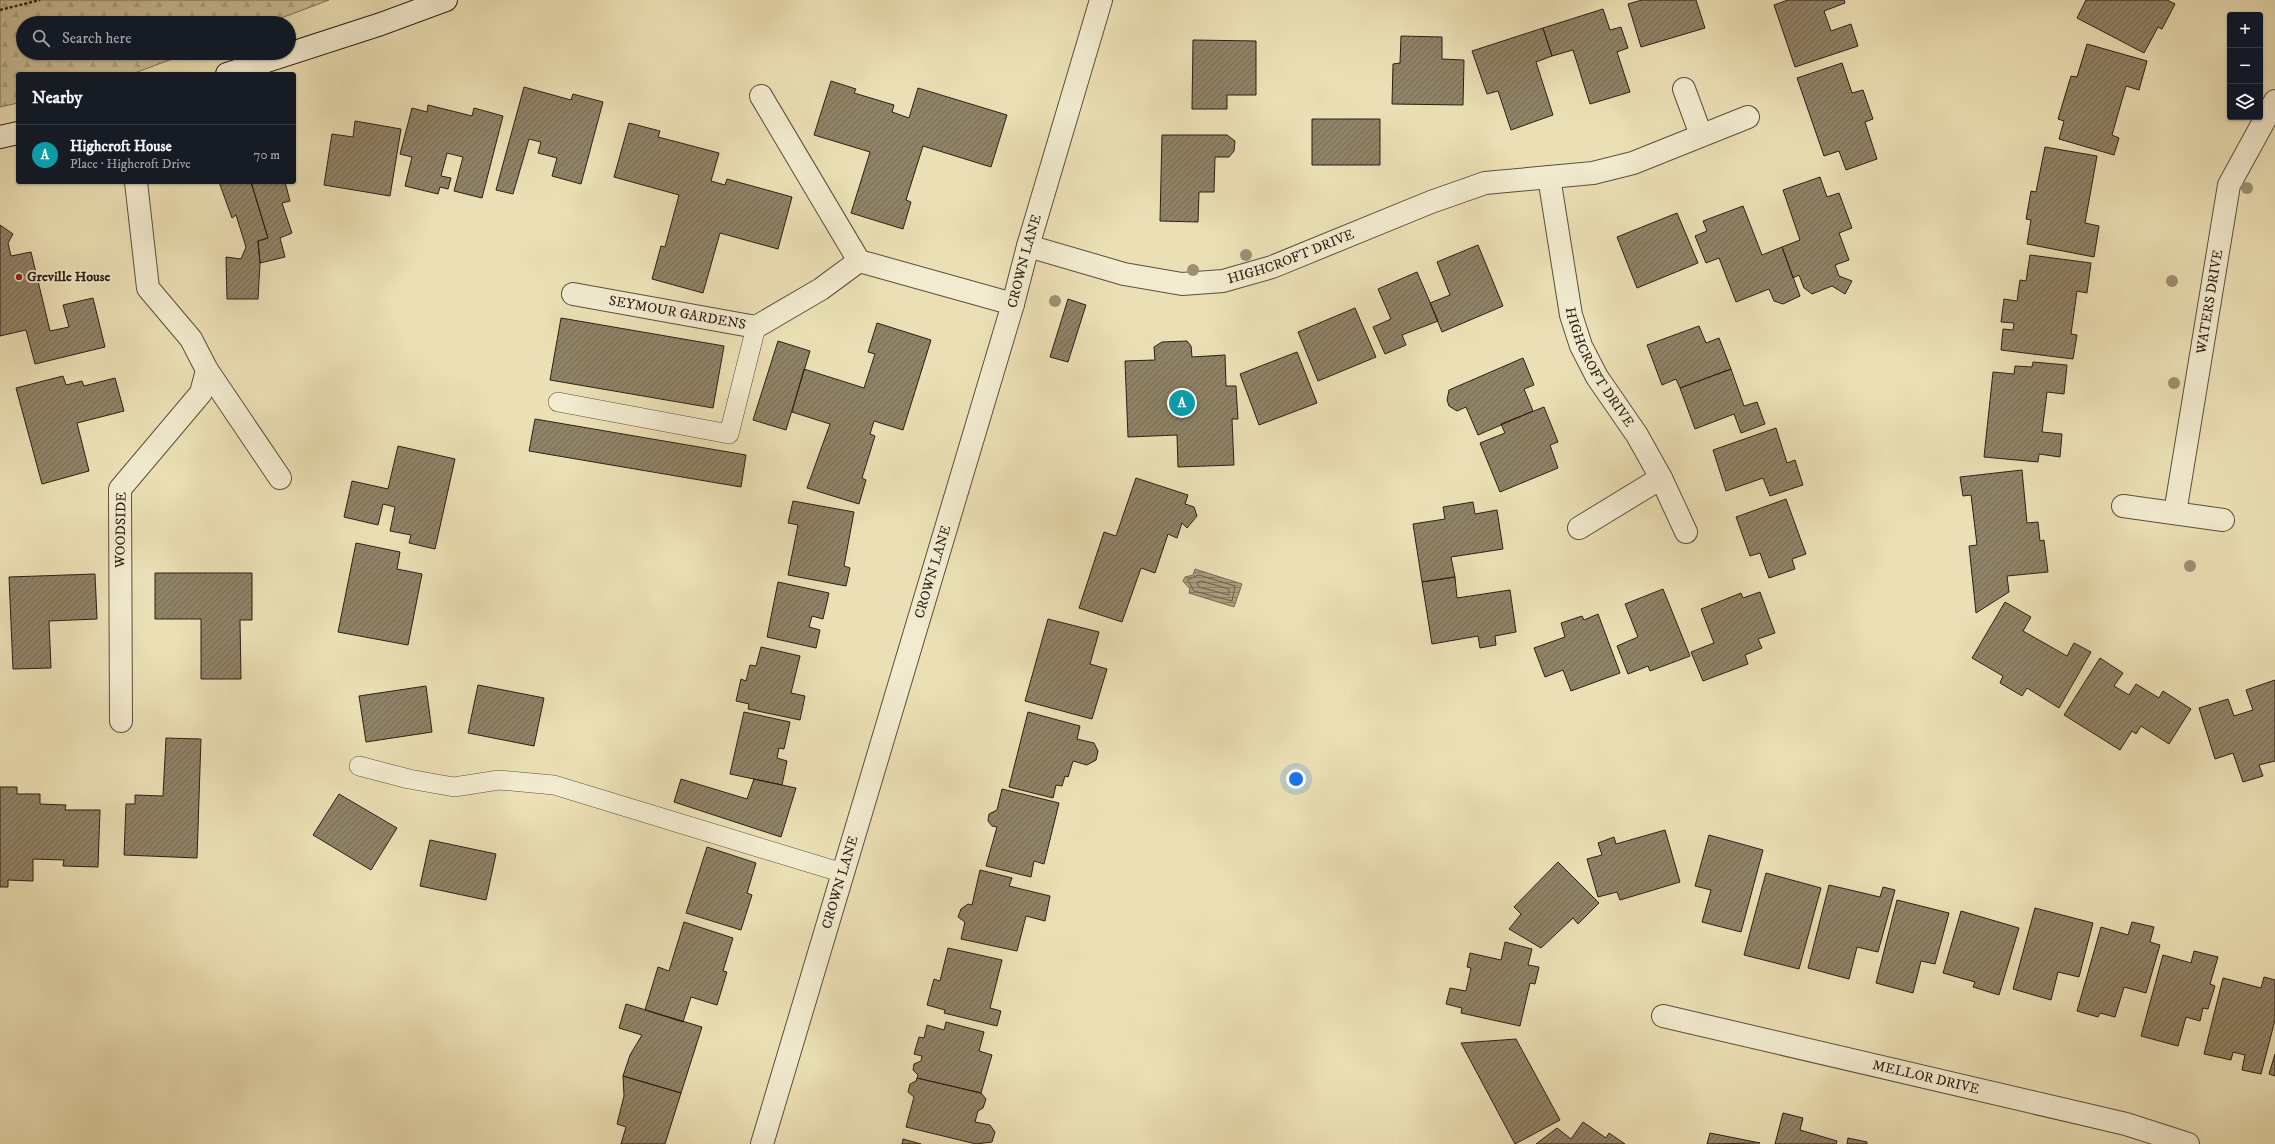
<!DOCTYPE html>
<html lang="en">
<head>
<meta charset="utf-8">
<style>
	body { margin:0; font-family:"IM FELL DW Pica",serif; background:#242831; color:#f1f3f6 }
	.controls { position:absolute; right:12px; top:12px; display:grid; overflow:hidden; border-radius:4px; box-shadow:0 1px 3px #0004 }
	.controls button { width:36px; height:36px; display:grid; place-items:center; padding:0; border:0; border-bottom:1px solid #363941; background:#171b24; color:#f1f3f6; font:20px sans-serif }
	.you { position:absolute; left:1296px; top:779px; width:14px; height:14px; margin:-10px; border:3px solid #fff; border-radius:50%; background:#1a73e8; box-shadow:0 0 0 6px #1a73e833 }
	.badge { display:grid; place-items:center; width:26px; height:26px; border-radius:50%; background:#0b8043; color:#fff; font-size:13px; font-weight:700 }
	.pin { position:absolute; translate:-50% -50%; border:2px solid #fff; box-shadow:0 1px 4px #0006 }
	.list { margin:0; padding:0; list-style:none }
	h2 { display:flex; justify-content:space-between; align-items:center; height:52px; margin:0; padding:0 16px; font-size:17px }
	h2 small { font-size:13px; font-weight:400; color:#9ea1a6 }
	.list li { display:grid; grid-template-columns:26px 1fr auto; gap:12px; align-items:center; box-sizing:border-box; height:60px; padding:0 16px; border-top:1px solid #363941 }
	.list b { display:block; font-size:15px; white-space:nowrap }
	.list p { margin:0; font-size:13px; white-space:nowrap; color:#9ea1a6 }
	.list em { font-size:13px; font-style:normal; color:#9ea1a6 }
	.icon { flex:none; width:22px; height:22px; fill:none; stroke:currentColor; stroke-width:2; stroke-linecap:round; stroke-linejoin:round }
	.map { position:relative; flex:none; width:2275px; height:1144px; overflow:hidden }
	.search { position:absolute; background:#171b24; box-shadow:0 1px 3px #0004; left:16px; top:16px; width:280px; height:44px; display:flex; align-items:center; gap:10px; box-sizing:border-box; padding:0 14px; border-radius:22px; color:#9ea1a6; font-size:15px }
	.panel { position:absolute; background:#171b24; box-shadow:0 1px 3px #0004; left:16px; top:72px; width:280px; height:112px; border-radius:4px }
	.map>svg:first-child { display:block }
</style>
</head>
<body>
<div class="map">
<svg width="2275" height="1144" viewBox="0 0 2275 1144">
	<defs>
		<pattern id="forest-firs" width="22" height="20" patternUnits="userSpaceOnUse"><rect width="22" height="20" fill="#cbbf99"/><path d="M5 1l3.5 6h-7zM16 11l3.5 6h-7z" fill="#aea483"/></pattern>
		<pattern id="water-rules" width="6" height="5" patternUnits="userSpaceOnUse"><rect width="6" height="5" fill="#aa9e7e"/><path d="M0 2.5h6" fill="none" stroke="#8b8066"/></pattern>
		<pattern id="building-hatch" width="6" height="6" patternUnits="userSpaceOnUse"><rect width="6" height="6" fill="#8f8367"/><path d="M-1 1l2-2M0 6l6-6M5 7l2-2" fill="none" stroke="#756b53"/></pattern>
	</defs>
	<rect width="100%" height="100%" fill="#ebe0b5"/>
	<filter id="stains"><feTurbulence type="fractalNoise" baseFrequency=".005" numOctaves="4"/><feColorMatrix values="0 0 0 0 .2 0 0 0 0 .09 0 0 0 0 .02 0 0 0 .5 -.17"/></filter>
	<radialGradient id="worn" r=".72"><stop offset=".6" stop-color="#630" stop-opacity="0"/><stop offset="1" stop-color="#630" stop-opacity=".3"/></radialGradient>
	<!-- forest -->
	<path fill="url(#forest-firs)" stroke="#7c6f56" d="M 0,0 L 329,0 L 268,23 L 23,23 L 23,53 L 188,53 L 132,74 L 18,74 L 18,103 L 0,107 Z"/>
	<!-- water -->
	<path fill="url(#water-rules)" stroke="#786b53" d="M 1195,569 L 1242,584 L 1234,607 L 1189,593 L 1190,589 L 1183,581 L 1185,577 L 1193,575 Z"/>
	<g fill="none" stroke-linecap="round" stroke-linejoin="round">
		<!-- shore -->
		<path stroke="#6b5e48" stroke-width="1" d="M 1199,575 L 1235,586 L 1232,601 L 1194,591 L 1188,580 Z
			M 1201,581 L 1229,589 L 1229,595 L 1199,587 L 1197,583 Z"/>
	</g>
	<!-- building -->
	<path fill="url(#building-hatch)" stroke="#2c1f12" d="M 1642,0 L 1696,0 L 1705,28 L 1641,47 L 1628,4 Z
		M 1788,0 L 1844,0 L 1845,3 L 1824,11 L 1831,31 L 1851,24 L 1858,46 L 1795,67 L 1774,5 Z
		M 2086,0 L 2167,0 L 2175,4 L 2162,29 L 2158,27 L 2144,53 L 2077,18 Z
		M 1603,9 L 1610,30 L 1621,27 L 1628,48 L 1617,52 L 1630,92 L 1590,104 L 1573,50 L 1552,56 L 1543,28 Z
		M 1543,28 L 1552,56 L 1536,62 L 1553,115 L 1511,130 L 1498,91 L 1487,94 L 1472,51 Z
		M 1401,36 L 1442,37 L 1442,59 L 1464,60 L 1463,105 L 1392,104 L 1393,64 L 1400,63 Z
		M 1193,40 L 1256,41 L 1256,95 L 1227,95 L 1227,109 L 1192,109 Z
		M 2087,44 L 2147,61 L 2139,90 L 2126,86 L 2112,135 L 2119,138 L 2114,155 L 2059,139 L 2064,121 L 2058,119 L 2071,76 L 2077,77 Z
		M 1842,63 L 1852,93 L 1863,90 L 1873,119 L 1865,122 L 1877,159 L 1846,170 L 1839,151 L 1824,156 L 1797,78 Z
		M 831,81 L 856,89 L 854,93 L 894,105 L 892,112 L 909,118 L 918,88 L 1007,115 L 991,167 L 923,146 L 906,200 L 911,202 L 903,229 L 851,213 L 870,152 L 814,135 Z
		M 524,87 L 571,100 L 573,94 L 603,102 L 581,184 L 552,176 L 557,158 L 538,153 L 541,142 L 529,139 L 513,194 L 496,190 Z
		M 428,105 L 472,116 L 474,108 L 503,116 L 482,198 L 454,191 L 463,157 L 447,153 L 441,176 L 451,178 L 448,189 L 440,187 L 438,194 L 405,186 L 412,157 L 400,154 L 412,108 L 427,112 Z
		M 1312,119 L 1380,119 L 1380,165 L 1312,165 Z
		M 355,121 L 401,129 L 390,196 L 324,185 L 332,134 L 353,137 Z
		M 629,123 L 660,131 L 658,137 L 719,153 L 711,181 L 725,185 L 727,179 L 792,197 L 778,249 L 720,233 L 703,293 L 652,279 L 661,246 L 665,247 L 679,195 L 614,177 Z
		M 1162,135 L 1227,135 L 1235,141 L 1234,151 L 1229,157 L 1215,157 L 1214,192 L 1199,192 L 1198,222 L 1160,221 Z
		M 2045,147 L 2097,156 L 2085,223 L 2099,226 L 2094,257 L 2027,244 L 2031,220 L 2026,219 L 2031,191 L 2036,192 Z
		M 1820,177 L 1827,197 L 1839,193 L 1852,228 L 1839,233 L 1849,260 L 1835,265 L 1839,276 L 1852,281 L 1845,294 L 1832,286 L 1812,294 L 1804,288 L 1799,275 L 1793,278 L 1782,247 L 1800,240 L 1783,190 Z
		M 219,182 L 251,182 L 268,238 L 258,241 L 260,263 L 258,299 L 227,299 L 226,257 L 241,259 L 246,247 L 236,215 L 232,218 Z
		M 251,182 L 285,182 L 290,201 L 282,203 L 292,233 L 280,238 L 285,257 L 260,263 L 258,241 L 268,238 Z
		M 1743,206 L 1762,255 L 1782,247 L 1800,296 L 1783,304 L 1774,301 L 1769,289 L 1736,302 L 1719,258 L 1706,263 L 1695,236 L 1707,231 L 1703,221 Z
		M 1677,213 L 1698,263 L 1637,288 L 1617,237 Z
		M 0,225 L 13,234 L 8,243 L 11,256 L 31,252 L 50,331 L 69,327 L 63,305 L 93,298 L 105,347 L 35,364 L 26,330 L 0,336 Z
		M 1478,245 L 1503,306 L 1442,332 L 1430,303 L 1450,295 L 1437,262 Z
		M 2030,255 L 2091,263 L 2087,293 L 2077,291 L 2071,334 L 2077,335 L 2073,359 L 2001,350 L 2003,329 L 2013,330 L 2014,323 L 2001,322 L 2004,299 L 2017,301 L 2020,280 L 2026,281 Z
		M 1417,272 L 1438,321 L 1402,335 L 1406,345 L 1385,354 L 1373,327 L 1391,319 L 1378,289 Z
		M 1068,299 L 1086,305 L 1068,362 L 1050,357 Z
		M 1355,308 L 1376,357 L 1318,381 L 1298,332 Z
		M 561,318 L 724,346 L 713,408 L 550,380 Z
		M 877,323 L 931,340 L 903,430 L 874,421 L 870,434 L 875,436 L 862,478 L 866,480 L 859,504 L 807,488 L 830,424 L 792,412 L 804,369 L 864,388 L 875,354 L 868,352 Z
		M 1699,326 L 1706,343 L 1719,338 L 1731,369 L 1680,388 L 1676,379 L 1662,385 L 1647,345 Z
		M 778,341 L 810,351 L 786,430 L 753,420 Z
		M 1187,341 L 1191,346 L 1192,357 L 1225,355 L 1226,386 L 1236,386 L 1238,419 L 1232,419 L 1234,465 L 1178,467 L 1177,435 L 1128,437 L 1125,361 L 1155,360 L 1154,347 L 1162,342 Z
		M 1297,352 L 1317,403 L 1259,425 L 1240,374 Z
		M 1523,358 L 1534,385 L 1524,389 L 1533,411 L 1478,435 L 1466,407 L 1457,411 L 1449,406 L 1447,400 L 1449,390 Z
		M 2033,362 L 2067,365 L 2064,394 L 2047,392 L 2042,432 L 2062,434 L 2060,457 L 2039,454 L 2038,462 L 1984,457 L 1993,372 L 2014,374 L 2015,366 L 2032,367 Z
		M 1731,369 L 1744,406 L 1757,402 L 1765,424 L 1741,433 L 1734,414 L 1695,429 L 1680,388 Z
		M 63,376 L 66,385 L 82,381 L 84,386 L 115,378 L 124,411 L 77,423 L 89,471 L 42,484 L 16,388 Z
		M 1544,407 L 1558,442 L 1550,445 L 1558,468 L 1500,492 L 1480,443 L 1505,433 L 1501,424 Z
		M 535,419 L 746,455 L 741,487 L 529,451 Z
		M 1776,428 L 1787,463 L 1795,460 L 1803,485 L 1770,496 L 1763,478 L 1726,491 L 1713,450 Z
		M 398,446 L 455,459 L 435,549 L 409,543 L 411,535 L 390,531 L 395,507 L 383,504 L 378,525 L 344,517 L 352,481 L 388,489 Z
		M 2022,470 L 2027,523 L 2038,522 L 2040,541 L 2044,540 L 2048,572 L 2007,576 L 2009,592 L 1976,613 L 1969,546 L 1977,545 L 1971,495 L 1963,496 L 1960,477 Z
		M 1136,478 L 1188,495 L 1185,504 L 1194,507 L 1197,516 L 1187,528 L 1182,523 L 1177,538 L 1168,534 L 1155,573 L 1141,568 L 1122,622 L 1079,608 L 1104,532 L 1116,536 Z
		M 1786,499 L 1806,554 L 1792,559 L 1795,569 L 1769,578 L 1760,553 L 1750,556 L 1736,517 Z
		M 793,501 L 854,512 L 844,566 L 850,568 L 846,586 L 788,575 L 798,525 L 788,523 Z
		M 1473,502 L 1475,514 L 1497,510 L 1503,549 L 1451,557 L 1455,577 L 1422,582 L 1413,524 L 1445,519 L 1443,507 Z
		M 356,543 L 400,552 L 397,569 L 422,574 L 408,645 L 338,632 Z
		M 155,573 L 252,573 L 252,620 L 240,620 L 241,679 L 201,679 L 201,619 L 155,619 Z
		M 95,574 L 97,619 L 49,621 L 51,668 L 13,669 L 9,577 Z
		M 1455,577 L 1457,598 L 1510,590 L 1516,632 L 1495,636 L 1496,645 L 1480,648 L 1478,636 L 1432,644 L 1422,582 Z
		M 778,582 L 829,593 L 823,619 L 812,616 L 809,627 L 820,630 L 816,648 L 767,637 Z
		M 1663,589 L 1690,656 L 1650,671 L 1648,666 L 1628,674 L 1617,646 L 1638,637 L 1625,604 Z
		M 1760,592 L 1775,633 L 1758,639 L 1762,648 L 1745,655 L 1748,664 L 1703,681 L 1691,652 L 1714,643 L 1701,609 L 1741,593 L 1743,598 Z
		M 2005,602 L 2031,617 L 2023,631 L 2067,656 L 2074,643 L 2091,652 L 2059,708 L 2027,688 L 2022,696 L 2000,683 L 2003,676 L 1972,658 Z
		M 1598,614 L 1620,673 L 1571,691 L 1563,670 L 1545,677 L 1534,648 L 1565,637 L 1561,623 L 1582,616 L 1584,620 Z
		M 1048,619 L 1099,632 L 1090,664 L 1107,669 L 1092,719 L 1025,701 Z
		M 761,647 L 800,656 L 791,693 L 805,696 L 800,720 L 748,709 L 749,704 L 736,701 L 741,679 L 746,681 L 750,665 L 756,666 Z
		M 2100,658 L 2123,673 L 2114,686 L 2129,695 L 2136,684 L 2159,698 L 2163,691 L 2191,709 L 2169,744 L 2141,726 L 2136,734 L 2132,731 L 2120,750 L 2064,715 Z
		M 2275,680 L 2275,761 L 2259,765 L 2263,776 L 2243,782 L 2233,753 L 2215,759 L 2199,708 L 2228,699 L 2234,716 L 2253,710 L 2246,690 Z
		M 478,685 L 544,698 L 534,746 L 468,733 Z
		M 426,686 L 432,732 L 366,742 L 359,696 Z
		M 744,712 L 790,722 L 784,749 L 779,748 L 777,758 L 787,761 L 782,785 L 730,774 Z
		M 1028,712 L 1080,726 L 1077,739 L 1094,743 L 1098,751 L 1096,760 L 1087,765 L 1073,761 L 1068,777 L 1065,776 L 1062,786 L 1056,785 L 1053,798 L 1009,787 Z
		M 166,738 L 201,739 L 197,858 L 124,855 L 126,804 L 135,804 L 135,795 L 163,796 Z
		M 681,779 L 747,799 L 754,779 L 796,788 L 781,837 L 674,802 Z
		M 0,787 L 17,787 L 17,794 L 40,794 L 40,804 L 66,805 L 65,810 L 100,810 L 98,867 L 63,866 L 64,860 L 33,859 L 33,881 L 8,880 L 8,887 L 0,887 Z
		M 1002,789 L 1059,803 L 1044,864 L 1034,861 L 1031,877 L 986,866 L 997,827 L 992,826 L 988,821 L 989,814 L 997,810 Z
		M 339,794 L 397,828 L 371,870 L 313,835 Z
		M 1665,830 L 1680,882 L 1620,900 L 1617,892 L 1598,897 L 1587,859 L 1602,855 L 1598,843 L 1614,837 L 1616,844 Z
		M 1709,835 L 1763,850 L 1741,932 L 1702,922 L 1711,890 L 1695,886 Z
		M 430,840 L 496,854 L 486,900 L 420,886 Z
		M 707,847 L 756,863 L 747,893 L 752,895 L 741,930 L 686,913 Z
		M 1558,862 L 1599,903 L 1578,924 L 1573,918 L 1541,948 L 1509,929 L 1521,914 L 1514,907 Z
		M 980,870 L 1012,878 L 1009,886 L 1050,896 L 1045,921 L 1026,916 L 1017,951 L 961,939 L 965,922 L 958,917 L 961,909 L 968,904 L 972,905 Z
		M 1766,873 L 1821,888 L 1799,969 L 1744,955 Z
		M 1829,885 L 1880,897 L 1883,887 L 1895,890 L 1878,952 L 1857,947 L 1849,979 L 1808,968 Z
		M 1897,900 L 1949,913 L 1935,964 L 1921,961 L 1913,993 L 1876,983 Z
		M 2035,908 L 2093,923 L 2079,977 L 2058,972 L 2051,1000 L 2013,989 Z
		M 1961,911 L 2019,928 L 1999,995 L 1973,987 L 1975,982 L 1943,973 Z
		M 684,922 L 733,938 L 723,971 L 727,972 L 717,1005 L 691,997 L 683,1022 L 645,1010 L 658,967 L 669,971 Z
		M 2132,922 L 2154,927 L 2150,942 L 2160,945 L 2146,993 L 2124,987 L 2115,1017 L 2100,1013 L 2098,1017 L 2077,1011 L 2101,927 L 2128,935 Z
		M 1505,942 L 1532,949 L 1528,965 L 1539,967 L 1535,984 L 1530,983 L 1520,1026 L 1461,1013 L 1462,1008 L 1446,1004 L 1450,988 L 1466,991 L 1471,968 L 1467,967 L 1470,953 L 1501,960 Z
		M 948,948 L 1002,960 L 990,1008 L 1001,1011 L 997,1026 L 944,1013 L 945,1010 L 927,1005 L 934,979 L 940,981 Z
		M 2194,951 L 2218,957 L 2210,984 L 2215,986 L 2208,1009 L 2203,1008 L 2200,1021 L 2186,1017 L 2178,1046 L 2141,1036 L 2163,955 L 2191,963 Z
		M 2264,977 L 2275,980 L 2275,1020 L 2261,1074 L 2242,1070 L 2245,1055 L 2233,1052 L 2231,1060 L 2204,1054 L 2223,978 L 2261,988 Z
		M 626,1004 L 702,1027 L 681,1093 L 623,1076 L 630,1055 L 642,1035 L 619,1028 Z
		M 946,1022 L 984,1032 L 979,1051 L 992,1055 L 981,1093 L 917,1078 L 918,1075 L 913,1070 L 914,1064 L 921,1061 L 922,1056 L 914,1054 L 919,1037 L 924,1038 L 927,1025 L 944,1030 Z
		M 1516,1039 L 1560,1120 L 1515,1144 L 1461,1043 Z
		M 2275,1054 L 2275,1076 L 2269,1074 Z
		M 623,1076 L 681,1093 L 665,1144 L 621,1144 L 626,1127 L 617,1124 L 624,1096 Z
		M 917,1078 L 981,1093 L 986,1099 L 983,1108 L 978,1111 L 975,1122 L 990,1125 L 995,1132 L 992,1142 L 976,1144 L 906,1127 L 914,1097 L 908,1092 L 910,1084 L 916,1081 Z
		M 1783,1113 L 1803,1118 L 1800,1130 L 1837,1141 L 1836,1144 L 1775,1144 Z
		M 1583,1122 L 1606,1138 L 1609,1133 L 1625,1144 L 1536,1144 L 1557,1128 L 1571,1139 Z
		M 1710,1133 L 1760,1143 L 1707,1144 Z
		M 1848,1138 L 1867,1142 L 1867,1144 L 1847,1144 Z
		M 903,1139 L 921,1144 L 902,1144 Z"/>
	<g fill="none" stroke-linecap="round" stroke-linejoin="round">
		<!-- service casing -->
		<g stroke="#5c4f3b" stroke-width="20">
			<path id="service" d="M 558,402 L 729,434 L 756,327
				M 359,766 L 409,779 L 454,787 L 499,780 L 554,785 L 843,873"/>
		</g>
		<!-- minor casing -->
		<g stroke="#5c4f3b" stroke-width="24">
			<g id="minor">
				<path d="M 1684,89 L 1701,135"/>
				<path d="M 761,96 L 859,261 L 1013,304"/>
				<path id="s1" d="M 1549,177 L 1571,315 L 1581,346 L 1597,377 L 1637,435 L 1661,478 L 1686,532"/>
				<path id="s2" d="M 1028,246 L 1124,274 L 1182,284 L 1223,281 L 1272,267 L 1431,202 L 1485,183 L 1593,173 L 1633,163 L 1748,117"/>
				<path id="s3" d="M 573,294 L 756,327 L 821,289 L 859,261"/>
				<path d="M 207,370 L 280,478"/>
				<path d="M 2123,506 L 2223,520"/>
				<path id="s4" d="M 2175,513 L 2229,185 L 2275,101"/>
				<path d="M 1579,528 L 1661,478"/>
				<path d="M 121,721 L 120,489 L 201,393 L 207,370 L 191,339 L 148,288 L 136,182"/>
				<path id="s5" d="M 1663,1016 L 2126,1124 L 2188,1144"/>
				<path id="s6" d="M 762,1144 L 1013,304 L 1028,246 L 1101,0"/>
			</g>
		</g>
		<!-- secondary casing -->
		<g stroke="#2c1f12" stroke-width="24">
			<path id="secondary" d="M 227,74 L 381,24 L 446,0
				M 0,137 L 18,133"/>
		</g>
		<!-- path -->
		<path stroke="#2c1f12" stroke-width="2.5" stroke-dasharray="3 2" stroke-linecap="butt" d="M 0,10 L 40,0"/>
		<!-- service -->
		<use href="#service" stroke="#f2ebcf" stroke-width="19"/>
		<!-- minor -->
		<use href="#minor" stroke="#f2ebcf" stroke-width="22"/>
		<!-- secondary -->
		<use href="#secondary" stroke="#f2ebcf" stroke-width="22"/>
	</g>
	<!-- trees -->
	<g fill="#9c9071">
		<circle cx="2247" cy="188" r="6"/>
		<circle cx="1246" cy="255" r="6"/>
		<circle cx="1193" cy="270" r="6"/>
		<circle cx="2172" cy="281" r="6"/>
		<circle cx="1055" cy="301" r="6"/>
		<circle cx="2174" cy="383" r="6"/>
		<circle cx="2190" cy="566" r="6"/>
	</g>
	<!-- markers -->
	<circle fill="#8f2418" stroke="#f2ebcf" stroke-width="1.5" cx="19" cy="277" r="4"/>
	<g text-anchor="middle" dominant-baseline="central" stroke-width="3.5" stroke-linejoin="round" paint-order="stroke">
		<!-- street labels -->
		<g font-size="14" fill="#2c1f12" stroke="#f2ebcf">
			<text stroke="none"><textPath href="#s2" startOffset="272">HIGHCROFT DRIVE</textPath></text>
			<text stroke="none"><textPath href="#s6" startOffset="921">CROWN LANE</textPath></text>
			<text stroke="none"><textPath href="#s4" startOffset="214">WATERS DRIVE</textPath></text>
			<text stroke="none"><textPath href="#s3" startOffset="106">SEYMOUR GARDENS</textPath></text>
			<text stroke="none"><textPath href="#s1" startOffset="199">HIGHCROFT DRIVE</textPath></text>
			<text transform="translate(121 530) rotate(-89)">WOODSIDE</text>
			<text stroke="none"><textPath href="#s6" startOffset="597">CROWN LANE</textPath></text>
			<text stroke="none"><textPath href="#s6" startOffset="273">CROWN LANE</textPath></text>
			<text stroke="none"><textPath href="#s5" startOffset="270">MELLOR DRIVE</textPath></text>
		</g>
		<!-- poi labels -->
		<g font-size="14" font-weight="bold" fill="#2c1f12" stroke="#f2ebcf" text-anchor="start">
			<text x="27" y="277">Greville House</text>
		</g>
	</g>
	<rect width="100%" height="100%" filter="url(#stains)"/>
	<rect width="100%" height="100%" fill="url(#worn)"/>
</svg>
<div class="controls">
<button>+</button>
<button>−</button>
<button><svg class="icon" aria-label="layers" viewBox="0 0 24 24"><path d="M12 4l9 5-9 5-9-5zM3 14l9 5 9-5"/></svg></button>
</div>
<div class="you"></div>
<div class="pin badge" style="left:1182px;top:403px;background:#0f9aa8">A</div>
<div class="search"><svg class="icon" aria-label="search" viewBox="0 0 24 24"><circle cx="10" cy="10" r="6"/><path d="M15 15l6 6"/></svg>Search here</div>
<section class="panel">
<h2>Nearby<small></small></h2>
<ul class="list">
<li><span class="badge" style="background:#0f9aa8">A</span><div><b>Highcroft House</b><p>Place · Highcroft Drive</p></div><em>70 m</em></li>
</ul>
</section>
</div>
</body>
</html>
